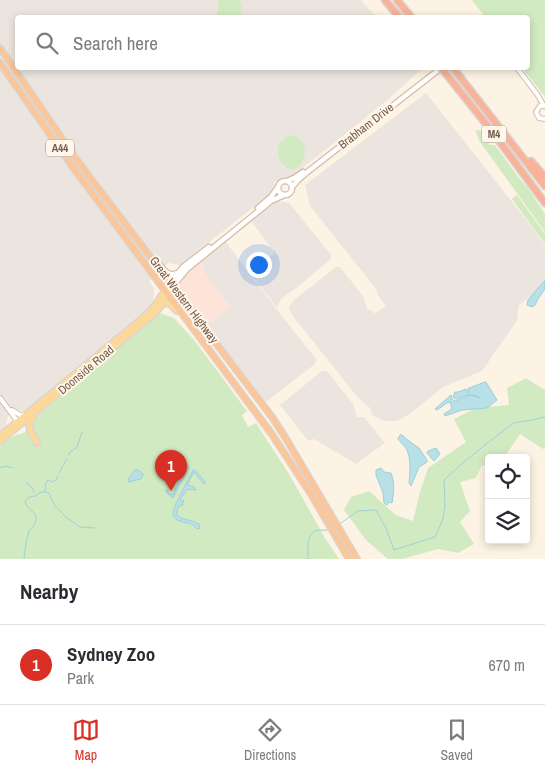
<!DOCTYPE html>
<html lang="en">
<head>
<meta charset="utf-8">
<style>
	body { margin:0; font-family:"Archivo Narrow",sans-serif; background:#f2f2f3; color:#2b2b33 }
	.controls { position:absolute; right:15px; bottom:15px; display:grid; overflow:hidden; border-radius:5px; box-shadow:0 2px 8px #0003 }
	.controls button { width:45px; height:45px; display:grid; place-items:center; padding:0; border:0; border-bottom:1px solid #e1e1e2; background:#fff; color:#2b2b33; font:25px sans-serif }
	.you { position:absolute; left:258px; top:264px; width:18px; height:18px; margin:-12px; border:4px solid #fff; border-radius:50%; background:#1a73e8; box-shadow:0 0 0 8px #1a73e833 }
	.badge { display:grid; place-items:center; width:32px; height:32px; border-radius:50%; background:#d93025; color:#fff; font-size:16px; font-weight:700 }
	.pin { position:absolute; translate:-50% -41px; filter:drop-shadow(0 1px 2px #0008) }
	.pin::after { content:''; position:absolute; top:26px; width:18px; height:15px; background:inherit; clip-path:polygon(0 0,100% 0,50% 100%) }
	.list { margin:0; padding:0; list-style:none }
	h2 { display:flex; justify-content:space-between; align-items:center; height:65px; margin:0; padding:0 20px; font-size:21px }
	h2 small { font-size:16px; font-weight:400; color:#7c7c81 }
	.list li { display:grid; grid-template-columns:32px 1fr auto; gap:15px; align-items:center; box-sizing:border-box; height:80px; padding:0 20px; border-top:1px solid #e1e1e2 }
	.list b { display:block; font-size:19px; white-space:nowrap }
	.list p { margin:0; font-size:16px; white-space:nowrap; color:#7c7c81 }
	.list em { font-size:16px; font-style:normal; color:#7c7c81 }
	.icon { flex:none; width:28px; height:28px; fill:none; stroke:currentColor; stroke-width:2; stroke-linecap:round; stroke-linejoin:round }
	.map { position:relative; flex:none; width:545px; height:559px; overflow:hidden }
	.search { position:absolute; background:#fff; box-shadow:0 2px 8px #0003; left:15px; right:15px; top:15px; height:55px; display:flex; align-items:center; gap:12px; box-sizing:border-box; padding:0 18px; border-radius:5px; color:#7c7c81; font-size:19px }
	.sheet { height:145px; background:#fff }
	nav { display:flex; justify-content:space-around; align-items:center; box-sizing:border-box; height:70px; border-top:1px solid #e1e1e2; background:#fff; font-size:14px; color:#7c7c81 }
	nav a { display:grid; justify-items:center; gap:2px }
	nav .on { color:#d93025 }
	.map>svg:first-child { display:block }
</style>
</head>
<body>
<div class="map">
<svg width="545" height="559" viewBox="0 0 545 559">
	<rect width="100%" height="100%" fill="#fdf3e4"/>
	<!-- commercial -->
	<path fill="#fde3d8" d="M 201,260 L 205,274 L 230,307 L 207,325 L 179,287 L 178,284 L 182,278 Z"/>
	<!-- industrial -->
	<path fill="#ece5df" d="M 0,0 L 361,0 L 376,17 L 18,18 L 18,68 L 417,68 L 420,70 L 386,101 L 367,116 L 363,120 L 295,174 L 290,177 L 285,177 L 274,182 L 274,188 L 269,195 L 180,265 L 168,263 L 149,282 L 154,288 L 153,302 L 150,307 L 25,411 L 14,410 L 8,416 L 6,426 L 0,431 Z
		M 426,93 L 532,227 L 545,246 L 545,279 L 531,296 L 518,306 L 519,308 L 517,314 L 518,319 L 516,322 L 482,371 L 443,387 L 412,412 L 403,418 L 396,421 L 385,421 L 372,415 L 370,408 L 359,399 L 292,315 L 289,308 L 289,306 L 294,300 L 336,267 L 340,267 L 363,296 L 367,308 L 370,310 L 374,311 L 374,314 L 386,306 L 377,294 L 377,290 L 310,206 L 305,185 Z
		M 277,201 L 285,202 L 290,204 L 331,255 L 331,259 L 295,289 L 282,298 L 277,306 L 278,309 L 250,273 L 275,253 L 251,221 Z
		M 225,241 L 278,311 L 316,359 L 315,364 L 267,401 L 264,400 L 207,325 L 230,307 L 205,274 L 201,260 Z
		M 322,371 L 327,371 L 353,404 L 357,417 L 364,417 L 385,443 L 356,464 L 314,439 L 308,441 L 280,405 Z"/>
	<!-- green -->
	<path fill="#d2eac2" d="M 219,0 L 239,0 L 242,4 L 240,17 L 217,17 Z
		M 472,0 L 545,0 L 545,97 L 522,68 L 528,68 L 528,18 L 485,17 Z
		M 475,130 L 483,131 L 490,145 L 495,145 L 519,178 L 528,188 L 545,214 L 545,232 L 480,142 Z
		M 294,135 C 303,139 307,149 304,158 C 289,192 259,139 294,135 Z
		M 517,195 L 545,234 L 545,244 L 512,199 Z
		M 160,313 L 174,318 L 194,340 L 247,411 L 242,415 L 248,427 L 256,423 L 289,474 L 325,538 L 339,559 L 0,559 L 0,446 C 4,442 9,438 14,436 C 19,434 23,434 26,431 C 31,427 34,419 39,414 Z
		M 526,378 L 543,389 L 545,389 L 545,448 L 543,449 L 520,434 L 504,458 L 489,458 L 489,466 L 482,465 L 476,478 L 460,482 L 470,511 L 460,522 L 474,544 L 458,553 L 438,549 L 402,559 L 388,559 L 366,540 L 344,510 L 351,497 L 369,491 L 396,515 L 413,521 L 420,492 L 428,468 L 466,442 L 454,419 L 476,408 L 509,405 L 507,388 Z"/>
	<!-- water -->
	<path fill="#b8e0e7" stroke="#9ecfd9" d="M 545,280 L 545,289 L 538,299 L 535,305 L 532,307 L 527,305 L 528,300 Z
		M 485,382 L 486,382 L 497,400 L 487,408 L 462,410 L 445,416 L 444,414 L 452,409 L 450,402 L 447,403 L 437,410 L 435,409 L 451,395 L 452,399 L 455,401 L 471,395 L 480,398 C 473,392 464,396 456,399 L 453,397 L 455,392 L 458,392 L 466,389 L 469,393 L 468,388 L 469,388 Z
		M 400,435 L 402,435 L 409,441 L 419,448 L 427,460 L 427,462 L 419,467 L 411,486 L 409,483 C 410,473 411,462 408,453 C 407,448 401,443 398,439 Z
		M 436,448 L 440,454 L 434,461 L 427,453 L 428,451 Z
		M 182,457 L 189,467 L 173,498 L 165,491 L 167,490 L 169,494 L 173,495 L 180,479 L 175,476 L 175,474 L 183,475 L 186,467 L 180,459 Z
		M 381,468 L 384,472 L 391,473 C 395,483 394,492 392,503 L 389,502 L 387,505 L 384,503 L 383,493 L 376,475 L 376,470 Z
		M 135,470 L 138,470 L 143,474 L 141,479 L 128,482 L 129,478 Z
		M 193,470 L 195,470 L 205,482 L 204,484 L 194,472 L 187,485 L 194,487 L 196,490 L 187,489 L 180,500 L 184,501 L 184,502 L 182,503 L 183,505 L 179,506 C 172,519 183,518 192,521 C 194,521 197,523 199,524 L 200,528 L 197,529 C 193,522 187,524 180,521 C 176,520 173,517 173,512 C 173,507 190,477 193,470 Z"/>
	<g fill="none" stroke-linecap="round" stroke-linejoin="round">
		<!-- stream -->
		<path stroke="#9ecfd9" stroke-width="1" d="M 69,455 L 69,453 L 77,447 L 82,432
			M 0,468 L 6,466 L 12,468
			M 59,473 L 67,459
			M 26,482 L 32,488 L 34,492
			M 44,491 L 46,489 L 45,485 L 48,480 L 53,482 L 57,479 L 58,476
			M 45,492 L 49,493 L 55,506 L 67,518 L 80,527 L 95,528
			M 338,525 L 358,511 L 376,510 L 386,528 L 394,550 L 435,537 L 443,519 L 445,505 L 444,480 L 465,461 L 513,423 L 532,420 L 545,417
			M 24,559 C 25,550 26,540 29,531 C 32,527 37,524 36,517 C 34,510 26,509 25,501 L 29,497 L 35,496 L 41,492 L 44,492
			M 308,559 C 308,551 306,535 315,531 C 319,529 323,531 328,530"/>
		<!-- tertiary casing -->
		<g stroke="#d0bdad" stroke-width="6">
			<path id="tertiary" d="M 517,68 L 537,94 L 544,106
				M 545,106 L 540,106 L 536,112 L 539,118 L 545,119
				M 0,398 L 18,422
				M 12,410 L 20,415 L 25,415"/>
		</g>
		<!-- secondary casing -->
		<g stroke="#d3bdaa" stroke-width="7">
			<path id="secondary" d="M278 188a7 7 0 1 1 14 0a7 7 0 1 1-14 0Z
				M 287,181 L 294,178 L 303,172
				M 292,187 L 298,180 L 306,173 L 441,68
				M 258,208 L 271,197 L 278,187
				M 160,265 C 164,271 170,277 177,273
				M 170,283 L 183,267 L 209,247
				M 173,286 L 187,269 L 271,201 L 284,195"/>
		</g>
		<!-- primary casing -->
		<g stroke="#dbd4d0" stroke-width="8">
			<path id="primary" d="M 162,305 L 165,303 L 170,304 L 177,311
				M 33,417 C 25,428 32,433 37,443
				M 0,436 L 145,316 L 154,307 L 170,283
				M 0,441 L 154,314 L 161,306 L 173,286"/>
		</g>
		<!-- trunk casing -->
		<g stroke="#dbd4d0" stroke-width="8">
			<path id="trunk" d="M 0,48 L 79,163 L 272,417 L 285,437 L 357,559
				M 0,63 L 72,166 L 271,433 L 311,494 L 349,559"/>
		</g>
		<!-- motorway casing -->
		<g stroke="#dbd4d0" stroke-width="9">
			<path id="motorway" d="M 385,0 L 400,18
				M 397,0 L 412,18
				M 453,68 L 545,186
				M 443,70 L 494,134 L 545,203
				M 531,161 L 545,177"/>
		</g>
		<!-- tertiary -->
		<use href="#tertiary" stroke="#fff" stroke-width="4"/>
		<!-- secondary -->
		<use href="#secondary" stroke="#fff" stroke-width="4.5"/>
		<!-- primary -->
		<use href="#primary" stroke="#fcd99b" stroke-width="5"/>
		<!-- trunk -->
		<use href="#trunk" stroke="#fac69a" stroke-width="5.5"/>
		<!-- motorway -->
		<use href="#motorway" stroke="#f8b39a" stroke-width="6"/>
		<!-- motorway-bridge casing -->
		<g stroke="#dbd4d0" stroke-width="9" stroke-linecap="butt">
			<path id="motorway-bridge" d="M 441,68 L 443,70"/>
		</g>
		<!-- motorway-bridge -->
		<use href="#motorway-bridge" stroke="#f8b39a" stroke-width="6"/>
	</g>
	<g text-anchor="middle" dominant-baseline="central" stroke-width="4" stroke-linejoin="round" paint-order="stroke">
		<!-- shield labels -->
		<g fill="#fff7eb" stroke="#9f887a" stroke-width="1">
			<rect x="481.5" y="125.5" width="25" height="17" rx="4"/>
			<rect x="46" y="139.5" width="28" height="17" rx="4"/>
		</g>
		<g font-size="11" font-weight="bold" fill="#765949">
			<text x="494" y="134">M4</text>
			<text x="60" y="148">A44</text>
		</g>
		<!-- street labels -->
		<g font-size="12" fill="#765949" stroke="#fff7eb">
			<text transform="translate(366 126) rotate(-38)">Brabham Drive</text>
			<text transform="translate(184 300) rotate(53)">Great Western Highway</text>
			<text transform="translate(86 370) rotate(-40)">Doonside Road</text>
		</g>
	</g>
</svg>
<div class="controls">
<button><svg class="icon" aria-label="locate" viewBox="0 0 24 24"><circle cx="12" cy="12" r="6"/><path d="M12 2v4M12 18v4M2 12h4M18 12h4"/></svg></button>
<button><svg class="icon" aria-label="layers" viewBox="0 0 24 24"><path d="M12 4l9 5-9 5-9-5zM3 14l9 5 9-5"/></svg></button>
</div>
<div class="you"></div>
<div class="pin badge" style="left:171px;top:491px">1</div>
<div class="search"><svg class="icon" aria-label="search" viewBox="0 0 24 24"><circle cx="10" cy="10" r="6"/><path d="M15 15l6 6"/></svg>Search here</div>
</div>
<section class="sheet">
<h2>Nearby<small></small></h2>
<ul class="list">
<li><span class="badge">1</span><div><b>Sydney Zoo</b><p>Park</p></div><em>670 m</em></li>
</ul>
</section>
<nav>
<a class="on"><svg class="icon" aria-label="map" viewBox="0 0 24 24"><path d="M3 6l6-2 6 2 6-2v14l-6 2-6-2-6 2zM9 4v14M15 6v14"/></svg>Map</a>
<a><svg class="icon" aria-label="directions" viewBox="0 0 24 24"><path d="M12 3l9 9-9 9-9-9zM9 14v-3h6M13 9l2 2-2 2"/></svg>Directions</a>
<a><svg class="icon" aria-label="saved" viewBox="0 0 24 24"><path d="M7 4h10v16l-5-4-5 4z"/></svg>Saved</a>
</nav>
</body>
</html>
